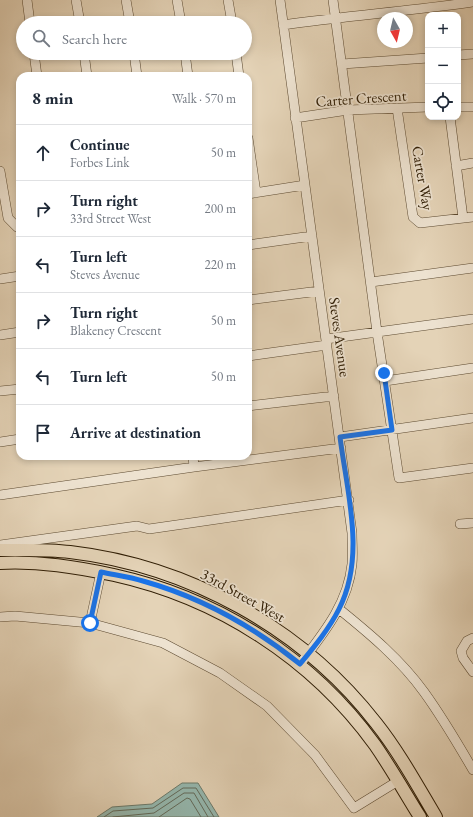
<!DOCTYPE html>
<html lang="en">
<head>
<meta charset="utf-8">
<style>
	body { margin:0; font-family:"EB Garamond",serif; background:#f6f6f7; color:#1f2937 }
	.controls { position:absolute; right:12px; top:12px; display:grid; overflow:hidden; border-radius:8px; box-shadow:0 2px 6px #0003 }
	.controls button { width:36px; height:36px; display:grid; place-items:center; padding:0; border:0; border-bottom:1px solid #e0e1e3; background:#fff; color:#1f2937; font:20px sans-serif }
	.compass { position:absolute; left:377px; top:12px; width:36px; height:36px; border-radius:50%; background:#fff; box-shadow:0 2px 6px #0003; rotate:172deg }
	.stop { position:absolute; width:12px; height:12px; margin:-9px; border:3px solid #1a73e8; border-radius:50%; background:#fff }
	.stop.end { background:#1a73e8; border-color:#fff; box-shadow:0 1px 4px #0008 }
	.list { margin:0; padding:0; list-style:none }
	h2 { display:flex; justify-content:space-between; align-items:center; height:52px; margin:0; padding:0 16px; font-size:17px }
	h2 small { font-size:13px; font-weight:400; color:#747a83 }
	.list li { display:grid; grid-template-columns:26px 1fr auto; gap:12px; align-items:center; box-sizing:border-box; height:56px; padding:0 16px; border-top:1px solid #e0e1e3 }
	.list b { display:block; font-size:15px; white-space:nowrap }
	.list p { margin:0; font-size:13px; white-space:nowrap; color:#747a83 }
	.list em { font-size:13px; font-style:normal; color:#747a83 }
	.icon { flex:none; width:22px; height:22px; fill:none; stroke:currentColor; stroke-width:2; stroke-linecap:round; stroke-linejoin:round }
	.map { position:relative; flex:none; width:473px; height:817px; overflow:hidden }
	.search { position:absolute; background:#fff; box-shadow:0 2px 6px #0003; left:16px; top:16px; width:236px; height:44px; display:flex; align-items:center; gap:10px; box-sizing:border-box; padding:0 14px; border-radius:22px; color:#747a83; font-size:15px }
	.panel { position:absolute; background:#fff; box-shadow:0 2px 6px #0003; left:16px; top:72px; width:236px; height:388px; border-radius:12px }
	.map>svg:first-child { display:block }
</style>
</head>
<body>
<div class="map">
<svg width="473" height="817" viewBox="0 0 473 817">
	<rect width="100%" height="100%" fill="#e4d3b7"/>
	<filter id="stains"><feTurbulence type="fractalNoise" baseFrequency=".005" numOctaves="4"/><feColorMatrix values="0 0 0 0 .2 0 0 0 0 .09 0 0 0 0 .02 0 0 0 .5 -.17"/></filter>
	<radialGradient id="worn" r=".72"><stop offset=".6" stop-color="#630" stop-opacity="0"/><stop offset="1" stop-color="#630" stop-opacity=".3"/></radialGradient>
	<!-- water -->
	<path fill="#95b8af" stroke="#6c7a6b" d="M 182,783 L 198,783 L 219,817 L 97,817 L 112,807 L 152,804 Z"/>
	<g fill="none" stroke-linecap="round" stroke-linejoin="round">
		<!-- shore -->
		<path stroke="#626a5a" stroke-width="1" d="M 104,817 L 113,811 L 153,808 L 183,788 L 196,788 L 214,817
			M 113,817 L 154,813 L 184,793 L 194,793 L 208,817
			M 159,817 L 187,798 L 190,799 L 201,817"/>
		<!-- minor casing -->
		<g stroke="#5c4a31" stroke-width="10">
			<path id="minor" d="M 27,0 L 30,23
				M 76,0 L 80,23
				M 126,0 L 130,23
				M 177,0 L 181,23
				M 228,0 L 232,23
				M 280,0 L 352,533 C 352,543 353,554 352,564 C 348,604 323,634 300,664
				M 333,0 L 377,332 L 399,478 L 473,468
				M 283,25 C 346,16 410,11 473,2
				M 34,53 L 37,76
				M 84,53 L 87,76
				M 134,53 L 137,76
				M 185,53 L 188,76
				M 236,53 L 239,76
				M 458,55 L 473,54
				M 342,64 L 428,58
				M 458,107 L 473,107
				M 397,108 L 413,217 L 420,223 L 473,217
				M 450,117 L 463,218
				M 295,118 L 348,110 L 428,107
				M 248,138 L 256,193
				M 456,166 L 473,163
				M 0,171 L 8,218 L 17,227 L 20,226
				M 248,194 L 305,185
				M 248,245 L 312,236
				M 0,279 L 20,276
				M 371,282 L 473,268
				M 248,300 L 319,291
				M 0,335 L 20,332
				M 326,339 L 473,319
				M 248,356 L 327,345
				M 385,381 L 473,368
				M 0,391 L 20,389
				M 248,406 L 334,396
				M 340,437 L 473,418
				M 0,442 L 20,439
				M 193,456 L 194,467
				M 0,495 L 194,467 L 341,448
				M 460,524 L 473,523
				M 0,545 L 137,526 L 149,529 L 349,500
				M 339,609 C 370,634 401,660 424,692 C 442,717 458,744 473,770
				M 0,617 L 15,616 L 90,623 L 163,643 L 220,673 L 267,706 L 315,755 L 354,808 L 398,781
				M 90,623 L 101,572
				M 473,638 L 467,641 L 461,651 L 463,658 L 473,672"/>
		</g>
		<!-- major casing -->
		<g stroke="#2f1d04" stroke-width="14">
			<path id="major" d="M 0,550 C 23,550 47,549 70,552 C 189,566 302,628 376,723 C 399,752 417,785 436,817
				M 0,563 C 39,561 76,567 114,575 C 218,598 312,658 375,745 C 391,768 405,793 420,817"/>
		</g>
		<!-- minor -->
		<use href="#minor" stroke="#ede2d0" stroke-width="9"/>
		<!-- major -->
		<use href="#major" stroke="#e4d3b7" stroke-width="12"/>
	</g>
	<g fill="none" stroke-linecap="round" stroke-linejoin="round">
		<!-- route -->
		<path stroke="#1a73e8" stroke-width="5" d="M 90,623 L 101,572 C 115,575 130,577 143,581 C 200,597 254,627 300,664 C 314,647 329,629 339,609 C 366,556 347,493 340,437 L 392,430 L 384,373"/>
	</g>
	<g text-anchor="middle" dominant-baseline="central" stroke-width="3.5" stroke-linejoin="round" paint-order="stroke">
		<!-- street labels -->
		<g font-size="15" fill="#2f1d04" stroke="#ede2d0">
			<text transform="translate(361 98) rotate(-4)">Carter Crescent</text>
			<text transform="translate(423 178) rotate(80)">Carter Way</text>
			<text transform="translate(340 337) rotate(82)">Steves Avenue</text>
			<text transform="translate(243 595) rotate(29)">33rd Street West</text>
		</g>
	</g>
	<rect width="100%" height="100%" filter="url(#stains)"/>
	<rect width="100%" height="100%" fill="url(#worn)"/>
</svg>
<div class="controls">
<button>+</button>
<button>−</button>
<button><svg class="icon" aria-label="locate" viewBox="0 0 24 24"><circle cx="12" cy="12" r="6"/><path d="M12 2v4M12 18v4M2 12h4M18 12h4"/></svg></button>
</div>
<svg class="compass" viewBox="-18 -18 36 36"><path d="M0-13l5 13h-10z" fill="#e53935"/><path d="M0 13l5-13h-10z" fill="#747a83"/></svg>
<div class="stop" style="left:90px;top:623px"></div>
<div class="stop end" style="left:384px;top:373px"></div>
<div class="search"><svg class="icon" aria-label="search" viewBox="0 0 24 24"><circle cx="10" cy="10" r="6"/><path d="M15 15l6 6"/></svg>Search here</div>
<section class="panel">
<h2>8 min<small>Walk · 570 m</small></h2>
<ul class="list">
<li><svg class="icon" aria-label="ahead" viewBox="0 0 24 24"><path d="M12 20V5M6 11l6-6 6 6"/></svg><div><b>Continue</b><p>Forbes Link</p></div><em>50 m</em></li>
<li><svg class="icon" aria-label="right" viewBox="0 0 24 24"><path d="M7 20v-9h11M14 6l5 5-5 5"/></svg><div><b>Turn right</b><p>33rd Street West</p></div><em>200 m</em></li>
<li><svg class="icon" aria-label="left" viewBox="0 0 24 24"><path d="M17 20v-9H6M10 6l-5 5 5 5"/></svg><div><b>Turn left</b><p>Steves Avenue</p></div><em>220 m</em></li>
<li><svg class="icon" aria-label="right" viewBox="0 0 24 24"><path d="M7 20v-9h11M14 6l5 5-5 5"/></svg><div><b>Turn right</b><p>Blakeney Crescent</p></div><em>50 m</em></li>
<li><svg class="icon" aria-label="left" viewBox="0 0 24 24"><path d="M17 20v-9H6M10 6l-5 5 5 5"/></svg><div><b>Turn left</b></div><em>50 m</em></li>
<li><svg class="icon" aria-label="arrive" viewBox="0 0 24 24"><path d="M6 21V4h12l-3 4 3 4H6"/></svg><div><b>Arrive at destination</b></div></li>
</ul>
</section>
</div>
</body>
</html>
